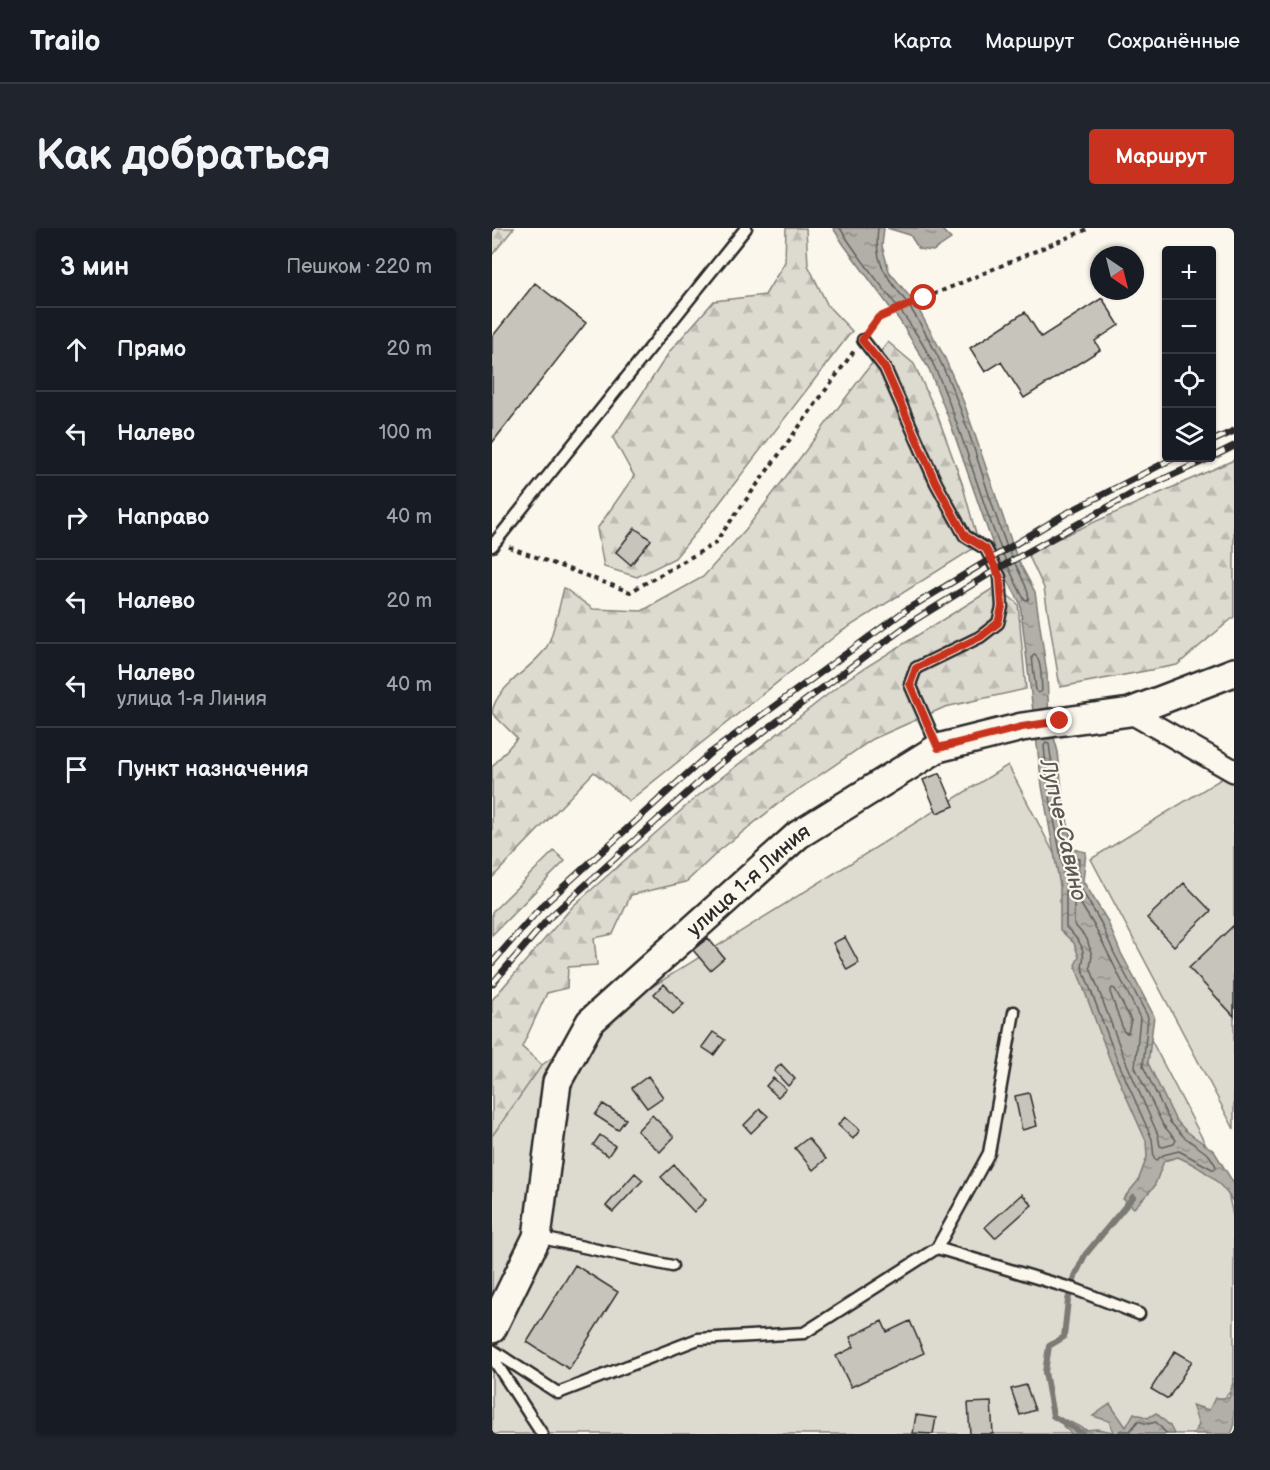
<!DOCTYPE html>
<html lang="ru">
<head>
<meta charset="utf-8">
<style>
	body { margin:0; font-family:"Balsamiq Sans",sans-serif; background:#20242c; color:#f1f3f6 }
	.controls { position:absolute; right:18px; top:18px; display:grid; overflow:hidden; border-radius:6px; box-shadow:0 2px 4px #0004 }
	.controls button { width:54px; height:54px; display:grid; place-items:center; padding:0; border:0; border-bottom:2px solid #363941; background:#171b24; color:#f1f3f6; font:30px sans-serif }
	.compass { position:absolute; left:598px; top:18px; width:54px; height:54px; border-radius:50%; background:#171b24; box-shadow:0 2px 4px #0004; rotate:145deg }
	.stop { position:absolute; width:18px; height:18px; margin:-14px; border:4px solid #c8321e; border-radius:50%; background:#fff }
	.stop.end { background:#c8321e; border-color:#fff; box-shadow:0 2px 6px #0008 }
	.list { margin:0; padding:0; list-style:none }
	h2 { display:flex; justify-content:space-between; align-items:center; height:78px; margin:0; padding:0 24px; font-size:26px }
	h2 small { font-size:20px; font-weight:400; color:#9ea1a6 }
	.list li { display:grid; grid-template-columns:39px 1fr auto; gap:18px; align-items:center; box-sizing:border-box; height:84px; padding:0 24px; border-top:2px solid #363941 }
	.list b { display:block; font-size:22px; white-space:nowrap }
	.list p { margin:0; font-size:20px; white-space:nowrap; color:#9ea1a6 }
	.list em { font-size:20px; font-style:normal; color:#9ea1a6 }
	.icon { flex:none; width:33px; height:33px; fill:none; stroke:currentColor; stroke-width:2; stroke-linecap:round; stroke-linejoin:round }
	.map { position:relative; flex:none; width:742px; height:1206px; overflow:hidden; border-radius:6px }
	header { display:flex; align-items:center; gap:36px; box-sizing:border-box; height:84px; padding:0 30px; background:#171b24; border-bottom:2px solid #363941 }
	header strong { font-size:28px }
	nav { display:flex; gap:33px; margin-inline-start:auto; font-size:21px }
	.intro { display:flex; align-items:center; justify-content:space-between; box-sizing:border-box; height:144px; padding:0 36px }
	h1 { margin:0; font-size:42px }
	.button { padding:15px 27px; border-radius:6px; background:#c8321e; color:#fff; font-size:21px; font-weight:700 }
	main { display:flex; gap:36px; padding:0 36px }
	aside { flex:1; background:#171b24; border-radius:6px; box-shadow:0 2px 4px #0004 }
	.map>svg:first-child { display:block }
</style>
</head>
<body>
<header>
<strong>Trailo</strong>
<nav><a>Карта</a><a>Маршрут</a><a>Сохранённые</a></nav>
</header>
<div class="intro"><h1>Как добраться</h1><a class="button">Маршрут</a></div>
<main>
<aside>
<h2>3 мин<small>Пешком · 220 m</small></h2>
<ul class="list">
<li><svg class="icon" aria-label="ahead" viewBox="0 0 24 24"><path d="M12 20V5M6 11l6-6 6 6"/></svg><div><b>Прямо</b></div><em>20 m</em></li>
<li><svg class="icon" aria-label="left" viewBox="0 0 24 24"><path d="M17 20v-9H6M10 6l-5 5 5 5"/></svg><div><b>Налево</b></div><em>100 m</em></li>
<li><svg class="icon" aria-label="right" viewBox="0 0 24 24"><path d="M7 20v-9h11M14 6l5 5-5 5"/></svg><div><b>Направо</b></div><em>40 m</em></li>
<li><svg class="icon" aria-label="left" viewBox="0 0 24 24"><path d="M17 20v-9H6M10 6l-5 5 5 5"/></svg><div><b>Налево</b></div><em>20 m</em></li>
<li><svg class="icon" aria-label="left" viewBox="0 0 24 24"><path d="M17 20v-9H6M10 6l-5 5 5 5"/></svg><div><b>Налево</b><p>улица 1-я Линия</p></div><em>40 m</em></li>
<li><svg class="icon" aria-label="arrive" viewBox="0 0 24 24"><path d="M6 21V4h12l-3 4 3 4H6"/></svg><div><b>Пункт назначения</b></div></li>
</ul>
</aside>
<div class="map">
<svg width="742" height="1206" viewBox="0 0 742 1206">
	<defs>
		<pattern id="forest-firs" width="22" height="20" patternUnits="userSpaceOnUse" patternTransform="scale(1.5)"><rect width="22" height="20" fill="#dddad0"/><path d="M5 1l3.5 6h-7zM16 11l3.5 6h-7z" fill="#bebbb3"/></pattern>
		<pattern id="water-ripples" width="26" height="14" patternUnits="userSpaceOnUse" patternTransform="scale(1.5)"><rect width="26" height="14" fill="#b1afa7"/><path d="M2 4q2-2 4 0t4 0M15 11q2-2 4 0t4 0" fill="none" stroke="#908f88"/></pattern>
	</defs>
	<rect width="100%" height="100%" fill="#fbf7ec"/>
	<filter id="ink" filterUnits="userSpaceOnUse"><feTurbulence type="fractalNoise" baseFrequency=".0167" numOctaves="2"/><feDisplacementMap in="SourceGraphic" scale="12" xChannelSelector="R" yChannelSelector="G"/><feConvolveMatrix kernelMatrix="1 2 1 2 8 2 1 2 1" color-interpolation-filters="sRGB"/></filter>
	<g filter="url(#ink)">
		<!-- forest -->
		<path fill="url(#forest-firs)" stroke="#84827e" stroke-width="1.5" d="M 0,0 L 22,0 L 0,27 Z
			M 294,0 L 314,0 L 316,37 L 336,78 L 360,103 L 219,286 L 183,330 L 145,349 L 112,339 L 105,301 L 142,248 L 121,210 L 178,123 L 222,73 L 273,67 L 293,34 Z
			M 396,114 L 422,136 L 445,186 L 470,255 L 487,317 L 347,405 L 137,573 L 102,544 L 0,650 L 0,539 L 25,510 L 0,485 C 3,459 41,440 54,420 C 61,410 68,374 72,360 L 101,381 L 150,383 L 211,349 L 254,301 Z
			M 742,232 L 742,389 L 685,437 L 568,459 L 552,360 L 535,324 Z
			M 505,358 L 526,376 L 534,461 L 453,479 L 381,511 L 291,572 L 228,622 L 194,654 L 139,667 L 121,706 L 102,710 L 105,737 L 76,739 L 75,760 L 55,765 L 30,819 L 50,837 L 33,925 L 0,953 L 0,772 L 81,678 L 202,571 L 358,449 Z
			M 62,623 L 73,633 L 0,707 L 0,684 Z"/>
		<!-- green -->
		<path fill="#dddad0" stroke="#84827e" stroke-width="1.5" d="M 516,537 L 734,956 L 742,992 L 742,1159 L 702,1206 L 0,1206 L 0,908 L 50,837 L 145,768 Z
			M 742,543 L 742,901 L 599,631 Z"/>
		<!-- water -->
		<path fill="url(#water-ripples)" stroke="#7b7a75" stroke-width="1.5" d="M 341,0 L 392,0 L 390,18 L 397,43 L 424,77 L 452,128 L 472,175 L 525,330 L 543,364 L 555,446 L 557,492 L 566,524 L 571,572 L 581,621 L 594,624 L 591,653 L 615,692 L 628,723 L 662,788 L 656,835 L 683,891 L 694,903 L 722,923 L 742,956 L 742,975 C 727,952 711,940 686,929 L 672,933 L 662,959 L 642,980 L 631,971 L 646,953 L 655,929 L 654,913 L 618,832 L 583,737 L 587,729 L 582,715 L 568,702 L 568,658 L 550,558 L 528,375 L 509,340 L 458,194 L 437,141 L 408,93 L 352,17 Z
			M 395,0 L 448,0 L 459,11 L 441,23 L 427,21 L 418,7 Z
			M 742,1150 L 742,1199 L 739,1206 L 701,1206 L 707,1197 L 700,1177 L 717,1182 L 723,1170 L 737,1170 Z
			M 618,1176 L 634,1199 L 642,1185 L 656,1190 L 664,1185 L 678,1198 L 682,1206 L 580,1206 L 571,1198 L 574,1192 L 594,1202 L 605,1201 L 621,1204 L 617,1193 L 601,1188 Z"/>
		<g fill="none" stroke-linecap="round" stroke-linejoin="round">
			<!-- shore -->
			<path stroke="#61605d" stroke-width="1.5" d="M 348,0 C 377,48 420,88 443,140 C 477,216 493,298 532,371 L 536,372 C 540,364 519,330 515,319 C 491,256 476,189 446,129 C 438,113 429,96 419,81 C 399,50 381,42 386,0
				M 543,426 C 550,435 549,451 550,463 L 547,465 L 544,463 L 540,429 Z
				M 554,515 L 557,516 L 565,573 L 575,622 L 578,626 L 587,631 L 586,656 L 609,695 L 622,725 L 656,789 L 651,838 L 678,894 L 691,908 L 717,927 L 724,938 L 722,942 L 687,923 L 671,927 L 665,932 L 662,930 L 660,911 L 624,829 L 590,739 C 595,719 587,713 574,699 L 574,657 L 556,558 L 552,518 Z
				M 584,672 L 587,673 L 603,699 L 648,790 L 643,839 L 671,897 L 684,912 L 682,916 L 671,919 L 668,918 L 666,907 L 631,827 L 598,739 L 600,728 L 595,711 L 582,696 L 582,674 Z
				M 620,760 L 623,761 L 639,792 L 636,805 L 632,804 L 618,764 Z
				M 626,1206 L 628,1203 L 638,1203 L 646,1193 L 656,1196 L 664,1194 L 675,1206"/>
			<!-- stream -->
			<path stroke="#7b7a75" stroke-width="6" d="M 591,1206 L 561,1188 L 553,1144 L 557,1118 L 572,1109 L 576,1072 L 584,1046 L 593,1027 L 641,969"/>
		</g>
		<!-- building -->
		<path fill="#c7c4bc" stroke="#2b2b2b" stroke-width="1.5" d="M 43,55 L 94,95 L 0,215 L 0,109 Z
			M 610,70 L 627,97 L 603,113 L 608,122 L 532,170 L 509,134 L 493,144 L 478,120 L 533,84 L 549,109 Z
			M 143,300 L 159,312 L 139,337 L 124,324 Z
			M 448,545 L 462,578 L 445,585 L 431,552 Z
			M 692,655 L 719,683 L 682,718 L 655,690 Z
			M 742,697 L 742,788 L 697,740 Z
			M 353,709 L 367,735 L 355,742 L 341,715 Z
			M 216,710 L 232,730 L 218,742 L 201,722 Z
			M 172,756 L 192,776 L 181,786 L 162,766 Z
			M 221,804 L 233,812 L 222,827 L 210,819 Z
			M 289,836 L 303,851 L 296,858 L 282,843 Z
			M 156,848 L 171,869 L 155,880 L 140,860 Z
			M 281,850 L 294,861 L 286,869 L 274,858 Z
			M 537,865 L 545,898 L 530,902 L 523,868 Z
			M 111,876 L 134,891 L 126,902 L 103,887 Z
			M 268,881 L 276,888 L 259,905 L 252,897 Z
			M 160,887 L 182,909 L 168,924 L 145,903 Z
			M 353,889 L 368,902 L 361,911 L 346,897 Z
			M 108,907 L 123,918 L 116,928 L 101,917 Z
			M 316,910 L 334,931 L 321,942 L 303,920 Z
			M 182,937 L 214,972 L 202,984 L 169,949 Z
			M 143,945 L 151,952 L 121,984 L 114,978 Z
			M 530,966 L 540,977 L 503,1010 L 493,999 Z
			M 83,1037 L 126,1064 L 77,1141 L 35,1114 Z
			M 390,1093 L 395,1104 L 418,1093 L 432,1125 L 359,1159 L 344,1128 L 362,1119 L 358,1109 Z
			M 683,1123 L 700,1133 L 676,1171 L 659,1161 Z
			M 534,1157 L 543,1182 L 528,1187 L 519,1161 Z
			M 499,1174 L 501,1206 L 478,1206 L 476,1175 Z
			M 424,1187 L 444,1190 L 441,1206 L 421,1205 Z"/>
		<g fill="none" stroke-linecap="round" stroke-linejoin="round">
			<!-- service casing -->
			<g stroke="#2b2b2b" stroke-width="15">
				<path id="service" d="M 371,112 L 393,140 L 444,255 L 473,308 L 494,321 L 508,349 L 510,379 L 506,395 L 488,409 L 424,440 L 418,456 L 446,520
					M 0,318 L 254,0
					M 45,1009 L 180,1038
					M 445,1020 L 585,1062 L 647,1086
					M 0,1122 L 66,1165 L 206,1111 L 312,1105 L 445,1020 L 497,925 L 522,784
					M 0,1129 L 50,1206"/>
			</g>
			<!-- minor casing -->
			<g stroke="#2b2b2b" stroke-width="26">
				<path id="minor" d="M 638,484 L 742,543"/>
			</g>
			<!-- tertiary casing -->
			<g stroke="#2b2b2b" stroke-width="32">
				<g id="tertiary">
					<path id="s1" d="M 0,1101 L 45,1009 L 65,854 L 98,794 L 306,607 L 446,520 L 530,499 L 638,484 L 742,444"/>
				</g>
			</g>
			<!-- path -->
			<path stroke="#2b2b2b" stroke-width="4" stroke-dasharray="4.5 4.5" stroke-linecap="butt" d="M 379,100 L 386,90 L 598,0
				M 17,319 L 138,364 L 222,316 L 362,123"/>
			<!-- service -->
			<use href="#service" stroke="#fbf7ec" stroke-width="10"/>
			<!-- minor -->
			<use href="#minor" stroke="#fbf7ec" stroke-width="21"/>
			<!-- tertiary -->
			<use href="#tertiary" stroke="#fbf7ec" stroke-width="27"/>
			<!-- rail casing -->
			<g stroke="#2b2b2b" stroke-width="7">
				<path id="rail" d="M 720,213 L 742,203
					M 720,229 L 742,218
					M 0,735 L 48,680 L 217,526 L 414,382 L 573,286 L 682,230
					M 0,756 L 57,690 L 225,538 L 421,393 L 502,343 L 643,264 L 718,230"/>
			</g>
			<!-- rail -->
			<use href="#rail" stroke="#fbf7ec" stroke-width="4.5" stroke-dasharray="14" stroke-linecap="butt"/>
		</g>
	</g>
	<g fill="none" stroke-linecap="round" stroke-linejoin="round" filter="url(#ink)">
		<!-- route -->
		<path stroke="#c8321e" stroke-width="8" d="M 432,70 L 386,90 L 370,112 L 393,140 L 444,255 L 473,308 L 494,321 L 508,349 L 510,379 L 506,395 L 488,409 L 424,440 L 418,456 L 446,520 L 530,499 L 568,493"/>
	</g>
	<g text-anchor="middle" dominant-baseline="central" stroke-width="4.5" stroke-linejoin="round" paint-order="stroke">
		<!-- street labels -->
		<g font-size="21" fill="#2b2b2b" stroke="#fbf7ec">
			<text stroke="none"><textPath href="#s1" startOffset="540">улица 1-я Линия</textPath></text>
		</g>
		<!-- water labels -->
		<g font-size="22" font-style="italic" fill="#5a5956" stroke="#fbf7ec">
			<text transform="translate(571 602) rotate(77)">Лупче-Савино</text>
		</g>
	</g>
</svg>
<div class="controls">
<button>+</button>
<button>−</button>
<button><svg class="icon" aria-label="locate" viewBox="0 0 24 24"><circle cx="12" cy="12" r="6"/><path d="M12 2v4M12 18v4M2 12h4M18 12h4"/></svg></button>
<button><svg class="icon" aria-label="layers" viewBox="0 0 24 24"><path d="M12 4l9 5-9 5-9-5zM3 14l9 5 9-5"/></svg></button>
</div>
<svg class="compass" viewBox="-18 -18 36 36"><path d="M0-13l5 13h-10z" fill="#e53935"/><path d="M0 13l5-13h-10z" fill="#9ea1a6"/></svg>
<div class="stop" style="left:432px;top:70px"></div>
<div class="stop end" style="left:568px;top:493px"></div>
</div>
</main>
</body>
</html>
